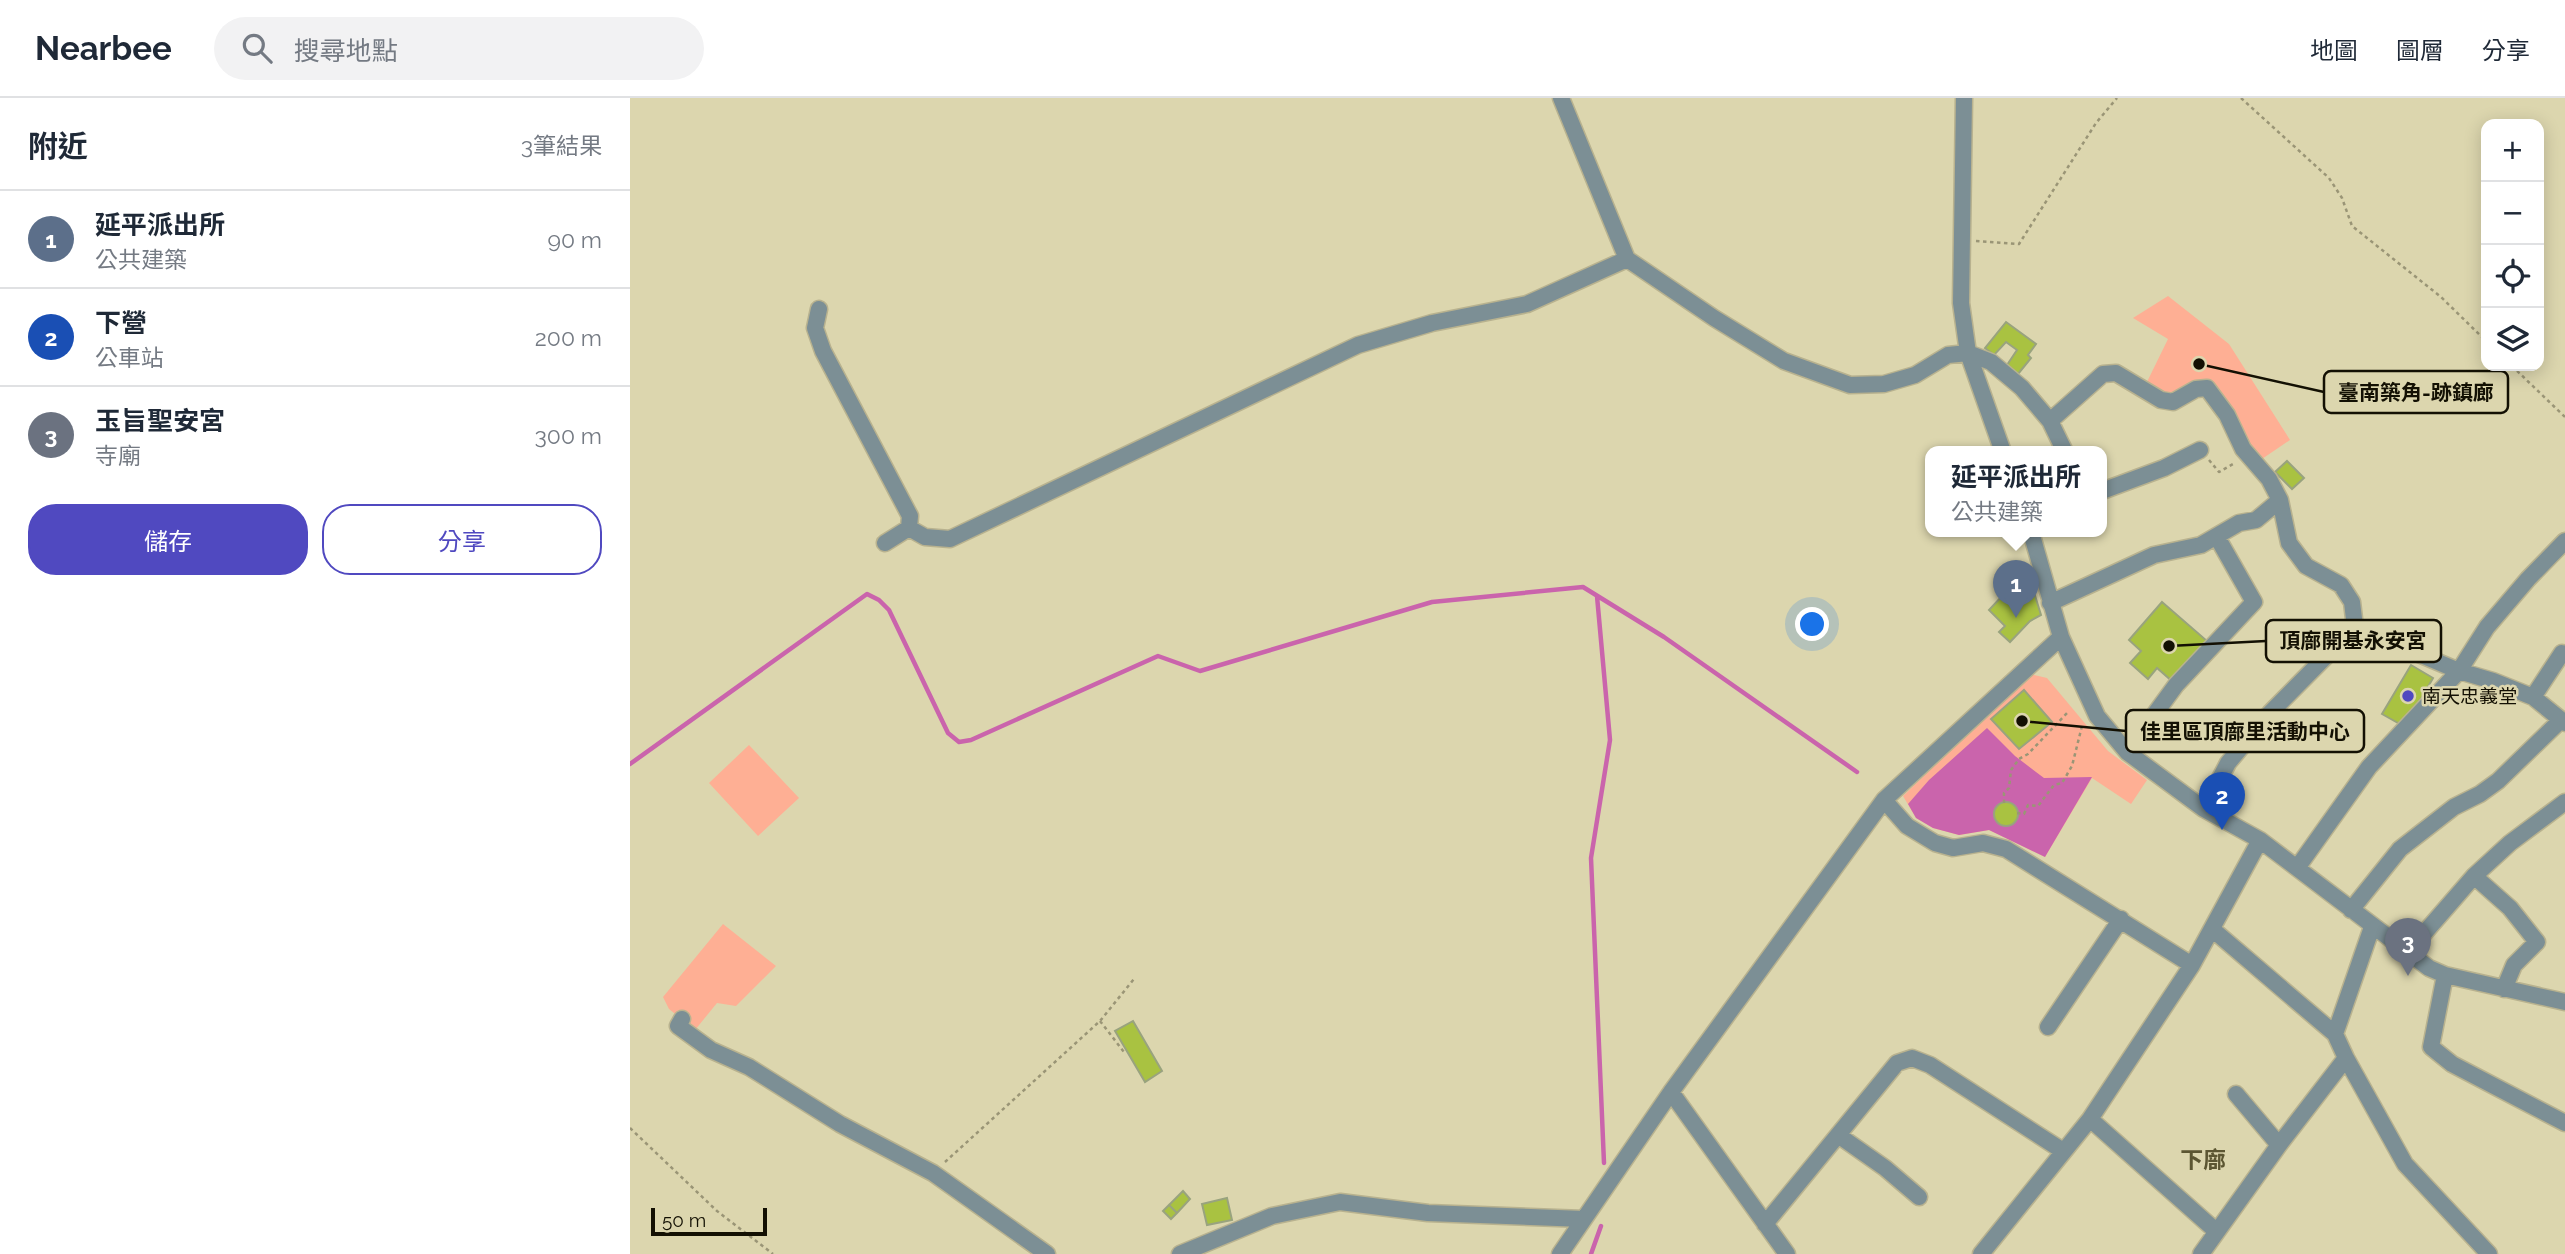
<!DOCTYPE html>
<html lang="zh-TW">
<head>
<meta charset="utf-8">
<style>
	body { margin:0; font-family:Raleway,"Noto Sans TC",sans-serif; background:#f2f2f3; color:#1f2937 }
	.controls { position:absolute; right:21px; top:21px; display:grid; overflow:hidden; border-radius:14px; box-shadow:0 4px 18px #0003 }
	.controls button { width:63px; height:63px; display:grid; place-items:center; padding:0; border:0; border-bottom:2px solid #e0e1e3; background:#fff; color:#1f2937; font:35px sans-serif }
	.scale { position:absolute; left:21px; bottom:18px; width:116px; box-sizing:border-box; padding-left:7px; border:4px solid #131003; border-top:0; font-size:19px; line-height:24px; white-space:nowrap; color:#131003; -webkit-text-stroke:5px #dcd6ae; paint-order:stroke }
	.you { position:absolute; left:1183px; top:527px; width:24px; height:24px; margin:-18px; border:5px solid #fff; border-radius:50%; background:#1a73e8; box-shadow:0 0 0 10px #1a73e833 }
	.badge { display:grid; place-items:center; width:46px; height:46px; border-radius:50%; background:#5049c0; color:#fff; font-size:23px; font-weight:700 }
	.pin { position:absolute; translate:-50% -58px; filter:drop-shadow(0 2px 4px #0008) }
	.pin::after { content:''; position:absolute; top:37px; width:24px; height:21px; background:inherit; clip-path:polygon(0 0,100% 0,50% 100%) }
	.popup { position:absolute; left:1295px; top:348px; width:182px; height:91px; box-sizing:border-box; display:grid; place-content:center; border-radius:14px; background:#fff; filter:drop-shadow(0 2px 5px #0005); font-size:23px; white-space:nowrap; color:#747a83 }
	.popup b { font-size:26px; color:#1f2937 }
	.popup::after { content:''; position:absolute; left:50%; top:100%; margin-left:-14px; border:14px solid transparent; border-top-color:#fff }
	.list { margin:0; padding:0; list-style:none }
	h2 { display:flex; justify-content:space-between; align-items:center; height:91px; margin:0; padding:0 28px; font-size:30px }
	h2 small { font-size:23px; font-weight:400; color:#747a83 }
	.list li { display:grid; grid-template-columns:46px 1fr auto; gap:21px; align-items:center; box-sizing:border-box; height:98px; padding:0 28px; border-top:2px solid #e0e1e3 }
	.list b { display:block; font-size:26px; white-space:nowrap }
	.list p { margin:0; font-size:23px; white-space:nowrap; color:#747a83 }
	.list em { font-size:23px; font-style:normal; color:#747a83 }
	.actions { display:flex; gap:14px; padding:21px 28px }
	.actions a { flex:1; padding:16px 0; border:2px solid #5049c0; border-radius:28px; text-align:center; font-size:24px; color:#5049c0 }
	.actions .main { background:#5049c0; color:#fff }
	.icon { flex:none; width:38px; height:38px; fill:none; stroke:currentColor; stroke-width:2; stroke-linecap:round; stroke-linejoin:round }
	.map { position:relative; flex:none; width:1935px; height:1156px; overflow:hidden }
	header { display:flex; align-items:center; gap:42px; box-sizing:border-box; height:98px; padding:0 35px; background:#fff; border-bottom:2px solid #e0e1e3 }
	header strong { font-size:33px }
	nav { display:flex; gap:38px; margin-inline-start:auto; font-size:24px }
	.search { width:490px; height:63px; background:#f2f2f3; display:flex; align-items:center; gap:18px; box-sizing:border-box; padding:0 24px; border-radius:38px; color:#747a83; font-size:26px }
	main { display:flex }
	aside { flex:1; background:#fff }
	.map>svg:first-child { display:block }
</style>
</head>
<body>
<header>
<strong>Nearbee</strong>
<div class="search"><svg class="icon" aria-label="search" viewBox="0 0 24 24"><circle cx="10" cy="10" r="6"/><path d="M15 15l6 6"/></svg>搜尋地點</div>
<nav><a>地圖</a><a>圖層</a><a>分享</a></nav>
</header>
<main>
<aside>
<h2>附近<small>3筆結果</small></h2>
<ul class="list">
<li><span class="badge" style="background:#5c6f8a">1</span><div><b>延平派出所</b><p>公共建築</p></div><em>90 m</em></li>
<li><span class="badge" style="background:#1a4fb4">2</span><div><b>下營</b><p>公車站</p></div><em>200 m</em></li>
<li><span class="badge" style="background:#6b7280">3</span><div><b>玉旨聖安宮</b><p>寺廟</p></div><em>300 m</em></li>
</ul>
<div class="actions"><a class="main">儲存</a><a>分享</a></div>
</aside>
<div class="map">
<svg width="1935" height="1156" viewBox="0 0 1935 1156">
	<rect width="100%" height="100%" fill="#dcd6ae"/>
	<!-- green -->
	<path fill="#feaf94" d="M 1538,198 L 1599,246 L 1660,342 L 1629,363 L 1576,286 L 1542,300 L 1515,288 L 1538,241 L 1503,220 Z
		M 1400,576 L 1417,580 L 1478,653 L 1517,682 L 1501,706 L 1462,680 L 1415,759 L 1359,732 L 1329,737 L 1303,730 L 1286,720 L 1273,698 Z
		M 119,647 L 169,700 L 128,738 L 79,685 Z
		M 93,826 L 146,868 L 106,908 L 87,905 L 65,932 L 39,911 L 33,899 Z"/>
	<!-- water -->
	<path fill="#ca64ac" d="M 1357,630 L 1385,658 L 1414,680 L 1462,679 L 1415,759 L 1359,732 L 1329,737 L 1303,730 L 1286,720 L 1278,706 L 1299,682 Z"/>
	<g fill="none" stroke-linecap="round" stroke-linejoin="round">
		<!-- stream -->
		<path stroke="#ca64ac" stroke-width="4.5" d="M 967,498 L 980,642 L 961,760 L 974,1065
			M 0,666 L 237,496 L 249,502 L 259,512 L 318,635 L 329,644 L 341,642 L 528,558 L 570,573 L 802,504 L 953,489 L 1034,539 L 1227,674
			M 961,1156 L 971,1128"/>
	</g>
	<!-- building -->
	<path fill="#a9c241" stroke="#99a37e" stroke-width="2" d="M 1376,224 L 1406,246 L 1398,257 L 1401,260 L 1388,276 L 1377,267 L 1387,252 L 1376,244 L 1364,257 L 1355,250 Z
		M 1657,363 L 1674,380 L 1662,391 L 1645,374 Z
		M 1403,491 L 1411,517 L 1400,523 L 1380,544 L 1369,534 L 1375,528 L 1359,512 L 1374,496 L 1384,506 Z
		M 1532,504 L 1577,543 L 1543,584 L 1527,570 L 1518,581 L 1500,565 L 1511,553 L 1499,542 Z
		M 1781,567 L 1803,580 L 1775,629 L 1752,616 Z
		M 1394,592 L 1422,624 L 1389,651 L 1361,621 Z
		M1364 716a12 12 0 1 1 24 0a12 12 0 1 1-24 0Z
		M 503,923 L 532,973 L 515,984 L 485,933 Z
		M 553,1093 L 560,1101 L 547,1115 L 539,1107 Z
		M 597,1100 L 602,1122 L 577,1127 L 572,1106 Z
		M 539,1107 L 547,1115 L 541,1121 L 533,1113 Z"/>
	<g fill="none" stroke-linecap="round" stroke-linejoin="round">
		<!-- minor casing -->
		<g stroke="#b8b28f" stroke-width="19">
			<path id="minor" d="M 931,0 L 997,161 L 1084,220 L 1154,263 L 1220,287 L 1254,286 L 1285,277 L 1318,257 L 1338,255 L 1361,264 L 1392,290 L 1420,323 L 1435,354
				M 1334,0 L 1331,205 L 1338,255 L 1373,354
				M 189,211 L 185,230 L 193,253 L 280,418 L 279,430
				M 1420,323 L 1473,276 L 1486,275 L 1531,302 L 1543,304 L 1566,291 L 1577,290 L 1597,317 L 1613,351 L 1639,381 L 1650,402 L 1659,445 L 1676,468 L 1711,487 L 1722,504 L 1725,529
				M 1472,393 L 1534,370 L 1570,352
				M 1401,434 L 1431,539 L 1467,618 L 1497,654 L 1574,711 L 1630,742 L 1799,870 L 1815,877 L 1935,904
				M 255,445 L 279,430 L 295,439 L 320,441 L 728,247 L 802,225 L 897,206 L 997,161
				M 1420,505 L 1524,457 L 1571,447 L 1609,425 L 1626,422 L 1650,402
				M 1903,599 L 1932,555 L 1935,556
				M 1497,654 L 1546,587 L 1624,504 L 1587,439
				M 1254,702 L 1277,728 L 1305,745 L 1323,750 L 1353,745 L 1376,751 L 1562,867
				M 1574,711 L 1598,665 L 1640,615 L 1725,529 L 1829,573 L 1857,529 L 1898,481 L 1935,443
				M 1667,770 L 1739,669 L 1829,573 L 1863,583 L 1903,599 L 1935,625
				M 1844,778 L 1880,810 L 1907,844 L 1884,867 L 1874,891
				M 1721,812 L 1770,751 L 1824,709 L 1850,696 L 1868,683 L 1931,622
				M 1742,829 L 1705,936 L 1716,960 L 1775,1066 L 1859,1156
				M 1582,831 L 1705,936
				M 1777,855 L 1844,778 L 1880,745 L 1935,704
				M 1815,877 L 1801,949 L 1822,966 L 1935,1025
				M 52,921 L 48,928 L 81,952 L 119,969 L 210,1026 L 303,1075 L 417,1156
				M 1418,929 L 1491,821
				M 1041,994 L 1157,1156
				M 1606,996 L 1649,1047
				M 1460,1021 L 1586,1133
				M 1208,1037 L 1255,1070 L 1289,1099
				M 1135,1126 L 1267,965 L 1282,960 L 1300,967 L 1433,1053
				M 550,1156 L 642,1118 L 710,1104 L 798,1115 L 954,1121
				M 930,1156 L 1041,994 L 1254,702 L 1431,539
				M 1351,1156 L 1460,1021 L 1562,867 L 1630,742
				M 1571,1156 L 1649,1047 L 1716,960"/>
		</g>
		<!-- path -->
		<path stroke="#9a9576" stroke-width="2.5" stroke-dasharray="3.5 3.5" stroke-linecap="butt" d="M 1611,0 L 1699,80 L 1712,100 L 1722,128 L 1811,199 L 1856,243
			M 1346,143 L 1389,146 L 1466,25 L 1487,0
			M 1882,268 L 1935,319
			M 1579,362 L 1589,374 L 1603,366
			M 1374,705 L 1374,695 L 1379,690 L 1381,672 L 1389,661 L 1398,656 L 1439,613
			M 1387,715 L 1394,716 L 1398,707 L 1408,708 L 1424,687 L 1432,685 L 1442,668 L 1452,628
			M 470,923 L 494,954
			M 0,1030 L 87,1113 L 143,1156
			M 315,1064 L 470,923 L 504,881"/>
		<!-- minor -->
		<use href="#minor" stroke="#7c8f95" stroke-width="16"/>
	</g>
	<!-- markers -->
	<circle fill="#5049c0" stroke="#dcd6ae" stroke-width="2.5" cx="1778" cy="598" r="7"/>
	<g text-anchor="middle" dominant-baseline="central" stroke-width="5" stroke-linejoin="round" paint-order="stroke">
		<!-- poi labels -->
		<g font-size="19" fill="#131003" stroke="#dcd6ae" text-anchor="start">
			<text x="1792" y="598">南天忠義堂</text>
		</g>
		<!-- quarter labels -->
		<g font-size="23" font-weight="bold" fill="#5c5632" stroke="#dcd6ae">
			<text x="1573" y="1061">下廍</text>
		</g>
	</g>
	<!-- callouts -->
	<path fill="none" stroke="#131003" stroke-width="2.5" d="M1569 266L1694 294M1539 548L1636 543M1392 623L1496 633"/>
	<g fill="#131003" stroke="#dcd6ae" stroke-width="2.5">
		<circle cx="1569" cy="266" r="7"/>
		<circle cx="1539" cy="548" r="7"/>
		<circle cx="1392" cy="623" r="7"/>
	</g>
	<g fill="#dcd6ae" stroke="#131003" stroke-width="2.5">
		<rect x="1694" y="273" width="184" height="42" rx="7"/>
		<rect x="1636" y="522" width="175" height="42" rx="7"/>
		<rect x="1496" y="612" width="238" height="42" rx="7"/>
	</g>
	<g font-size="21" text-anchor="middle" font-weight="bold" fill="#131003">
		<text x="1786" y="302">臺南築角-跡鎮廊</text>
		<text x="1723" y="550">頂廍開基永安宮</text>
		<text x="1615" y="641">佳里區頂廍里活動中心</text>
	</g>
</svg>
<div class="controls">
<button>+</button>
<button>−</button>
<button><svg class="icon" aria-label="locate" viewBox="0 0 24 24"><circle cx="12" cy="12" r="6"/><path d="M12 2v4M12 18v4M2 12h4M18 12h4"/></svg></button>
<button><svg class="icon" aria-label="layers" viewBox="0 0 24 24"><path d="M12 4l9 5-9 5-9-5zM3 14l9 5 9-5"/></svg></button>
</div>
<div class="scale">50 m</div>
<div class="you"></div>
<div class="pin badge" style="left:1386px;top:520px;background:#5c6f8a">1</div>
<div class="popup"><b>延平派出所</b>公共建築</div>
<div class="pin badge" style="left:1592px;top:732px;background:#1a4fb4">2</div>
<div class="pin badge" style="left:1778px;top:878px;background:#6b7280">3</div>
</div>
</main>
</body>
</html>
